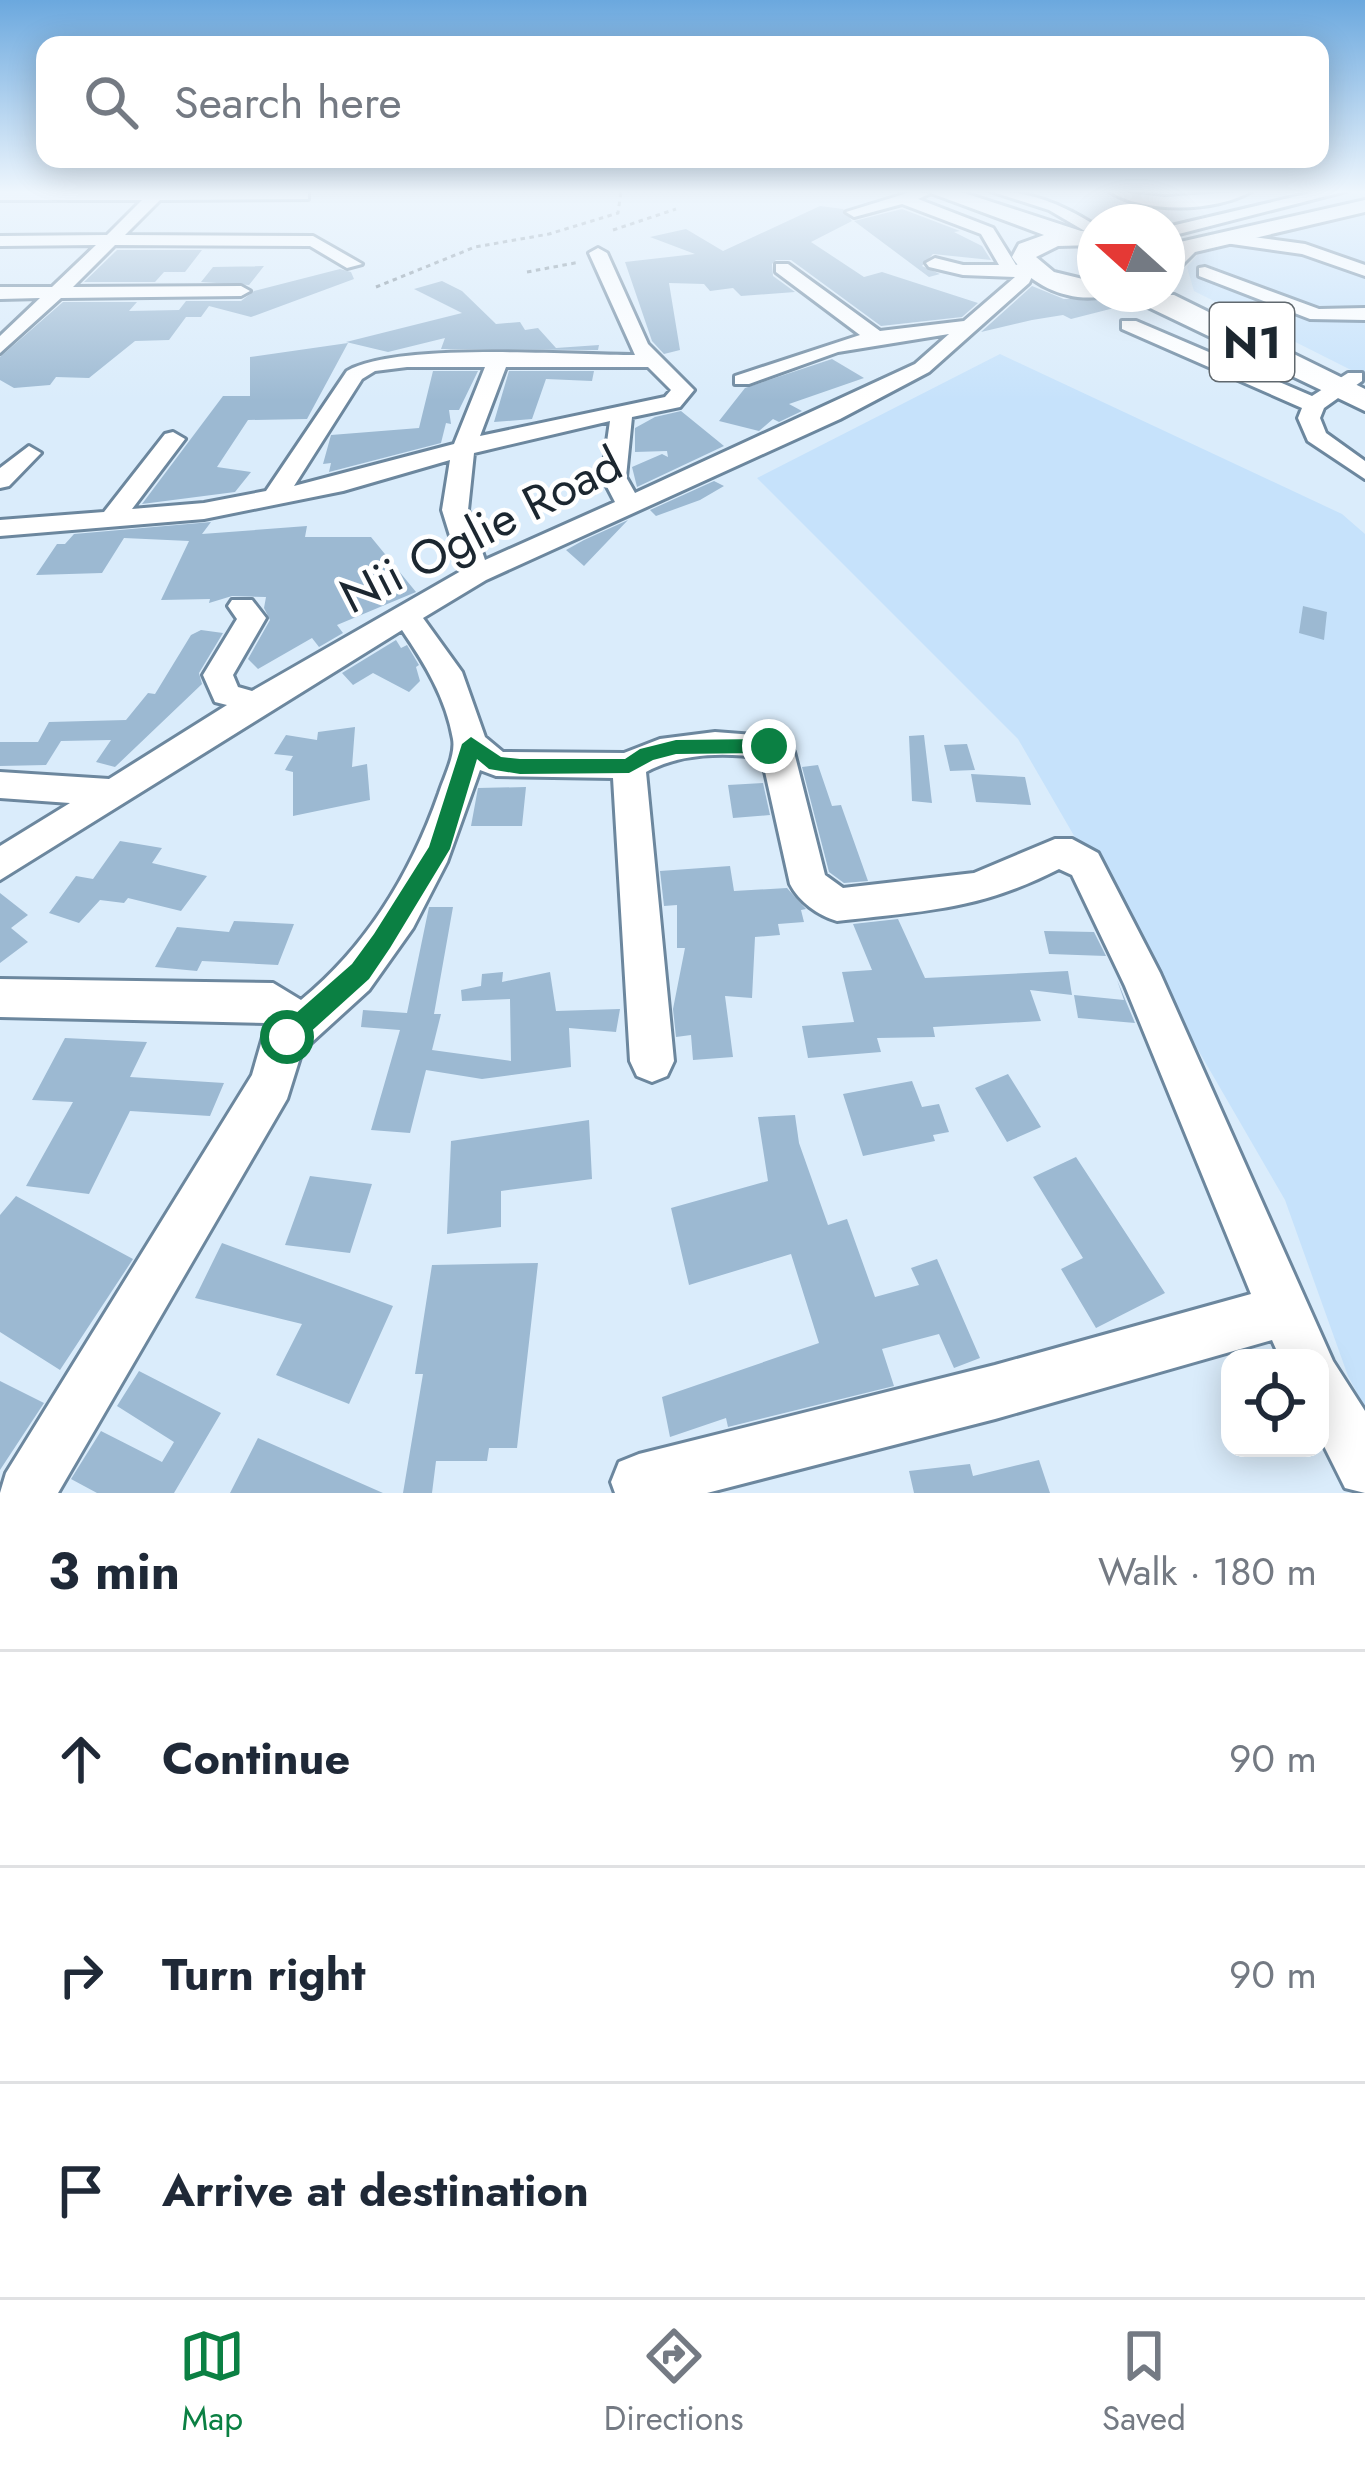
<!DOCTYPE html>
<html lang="en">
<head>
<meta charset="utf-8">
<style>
	body { margin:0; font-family:Jost,sans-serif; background:#f6f6f7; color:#1f2937 }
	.controls { position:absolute; right:36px; bottom:36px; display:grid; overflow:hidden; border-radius:24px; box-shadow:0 6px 30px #0003 }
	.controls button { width:108px; height:108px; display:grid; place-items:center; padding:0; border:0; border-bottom:3px solid #e0e1e3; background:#fff; color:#1f2937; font:60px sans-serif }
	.compass { position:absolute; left:1077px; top:204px; width:108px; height:108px; border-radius:50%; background:#fff; box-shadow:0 6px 30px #0003; rotate:291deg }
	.stop { position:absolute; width:36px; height:36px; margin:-27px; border:9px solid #0b8043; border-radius:50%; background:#fff }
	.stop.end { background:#0b8043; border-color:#fff; box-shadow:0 3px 12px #0008 }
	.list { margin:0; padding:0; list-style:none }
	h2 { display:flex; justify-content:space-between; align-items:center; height:156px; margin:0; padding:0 48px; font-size:51px }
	h2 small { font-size:39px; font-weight:400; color:#747a83 }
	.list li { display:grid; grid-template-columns:78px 1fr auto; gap:36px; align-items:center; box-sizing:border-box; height:216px; padding:0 48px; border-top:3px solid #e0e1e3 }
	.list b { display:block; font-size:45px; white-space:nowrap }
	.list em { font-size:39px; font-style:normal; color:#747a83 }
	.icon { flex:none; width:66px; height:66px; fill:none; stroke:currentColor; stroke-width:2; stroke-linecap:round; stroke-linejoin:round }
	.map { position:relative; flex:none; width:1365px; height:1493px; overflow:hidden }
	.search { position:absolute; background:#fff; box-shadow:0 6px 30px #0003; left:36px; right:36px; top:36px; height:132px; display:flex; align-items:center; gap:30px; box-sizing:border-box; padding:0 42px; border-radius:24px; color:#747a83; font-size:45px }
	.sheet { height:804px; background:#fff }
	nav { display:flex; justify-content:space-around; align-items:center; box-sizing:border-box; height:168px; border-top:3px solid #e0e1e3; background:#fff; font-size:33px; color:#747a83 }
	nav a { display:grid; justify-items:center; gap:6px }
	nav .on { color:#0b8043 }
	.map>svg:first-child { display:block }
</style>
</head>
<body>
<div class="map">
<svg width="1365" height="1493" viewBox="0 0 1365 1493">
	<rect width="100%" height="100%" fill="#daecfb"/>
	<!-- built -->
	<path fill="#c6e2fb" d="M 1365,212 L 1365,377 L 1194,291 L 1187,267 L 1198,254 Z
		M 1000,354 L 1342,514 L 1365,534 L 1365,1408 L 1348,1376 L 1285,1200 L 1018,739 L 757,478 Z"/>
	<!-- building -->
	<path fill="#9cb9d2" d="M 820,206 L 843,209 L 852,221 L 811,242 L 864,277 L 882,272 L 978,303 L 962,317 L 881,326 L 791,260 L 776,260 L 772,264 L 773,276 L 795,292 L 741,296 L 733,288 L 710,291 L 704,284 L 669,283 L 680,350 L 664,354 L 652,341 L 625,262 L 695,254 L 650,237 L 686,229 L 723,251 Z
		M 902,209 L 960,231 L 954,232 L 982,246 L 991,260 L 933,254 L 922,266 L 940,274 L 929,277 L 854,221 Z
		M 117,250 L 202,250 L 185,272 L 164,272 L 155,282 L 84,282 Z
		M 264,266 L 249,285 L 201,282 L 213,267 Z
		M 340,269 L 351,272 L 354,279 L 251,317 L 209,306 L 201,317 L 186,317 L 169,340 L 135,341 L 89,378 L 56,377 L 50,385 L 14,388 L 0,380 L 0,357 L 63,302 L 137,302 L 129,311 L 179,310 L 186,301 L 241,301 L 254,291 Z
		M 442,281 L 462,291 L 496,324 L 520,322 L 525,330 L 538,328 L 556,348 L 599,345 L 598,350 L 441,349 L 445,338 L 388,352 L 346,342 L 462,313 L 414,289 Z
		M 1032,286 L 1064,299 L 1108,298 L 1122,306 L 1071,319 L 1063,315 L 1032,320 L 981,332 Z
		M 348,343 L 307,419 L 248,420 L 217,467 L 251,472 L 235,492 L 142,504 L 223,396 L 250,396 L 250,357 Z
		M 832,359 L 864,378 L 789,404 L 802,411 L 779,422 L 773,419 L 759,431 L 719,421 L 745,388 Z
		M 433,371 L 478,371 L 459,410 L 449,410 L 451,424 L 446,423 L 441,443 L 329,472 L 331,463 L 323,464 L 331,435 L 419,428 Z
		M 509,371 L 594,371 L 592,381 L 546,379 L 532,419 L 494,422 Z
		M 681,411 L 724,446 L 637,487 L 632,467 L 662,454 L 668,457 L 667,451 L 635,452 L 635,428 L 655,417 Z
		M 714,481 L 724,486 L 700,500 L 656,516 L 650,510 Z
		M 628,520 L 584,566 L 566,550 L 584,540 Z
		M 211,522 L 202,534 L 307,526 L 305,537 L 371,537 L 416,592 L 337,625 L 343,633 L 319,647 L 312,638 L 258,669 L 248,659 L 270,620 L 264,608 L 266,597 L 232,596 L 209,603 L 210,599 L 161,600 L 189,541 L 124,538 L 102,573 L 36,575 L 57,544 L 65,544 L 74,534 Z
		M 1303,606 L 1327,612 L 1324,640 L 1299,633 Z
		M 201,630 L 223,633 L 199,673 L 202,684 L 115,767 L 96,762 L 111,740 L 61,741 L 46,765 L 0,766 L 0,742 L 38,742 L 49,722 L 126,720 L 148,693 L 155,694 L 191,635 Z
		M 396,640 L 401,648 L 407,645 L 419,665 L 416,667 L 420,681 L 409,692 L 373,673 L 353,685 L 342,673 Z
		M 355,727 L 352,767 L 367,764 L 370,800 L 293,816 L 293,772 L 285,770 L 293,756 L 274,754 L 286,735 L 317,740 L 318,732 Z
		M 924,735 L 932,803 L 912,801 L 909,736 Z
		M 967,744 L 975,770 L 950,771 L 944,745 Z
		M 818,765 L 832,806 L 841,805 L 868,881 L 844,883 L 829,872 L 802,767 Z
		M 971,774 L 1025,777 L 1031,805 L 976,802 Z
		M 763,783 L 770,815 L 733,818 L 728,785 Z
		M 526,787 L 522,826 L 471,826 L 478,788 Z
		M 120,841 L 162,848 L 152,863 L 207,876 L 181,911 L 128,898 L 124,903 L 100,900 L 79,923 L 49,913 L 76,876 L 93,879 Z
		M 730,866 L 734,891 L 787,888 L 806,909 L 801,910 L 804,922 L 778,924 L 780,935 L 755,937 L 752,998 L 725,996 L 733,1057 L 693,1060 L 691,1035 L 676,1037 L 673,1009 L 685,948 L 677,948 L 677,905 L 664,906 L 660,871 Z
		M 0,893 L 28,915 L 11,928 L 28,942 L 0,963 Z
		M 429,907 L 453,907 L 434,1014 L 441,1014 L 432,1050 L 511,1061 L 510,999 L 462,1001 L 461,990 L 481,986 L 482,974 L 503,972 L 502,982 L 550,972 L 556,1011 L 620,1009 L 616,1032 L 569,1028 L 571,1067 L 482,1079 L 426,1070 L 410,1133 L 371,1130 L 400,1030 L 361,1027 L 363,1010 L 407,1013 Z
		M 898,919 L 925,978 L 1068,971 L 1072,995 L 1030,990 L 1041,1021 L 933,1027 L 935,1037 L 877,1038 L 881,1052 L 808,1058 L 802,1026 L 854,1022 L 842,972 L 872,970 L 853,924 Z
		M 234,921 L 294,924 L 278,965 L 202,961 L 197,971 L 155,967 L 177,927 L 229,932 Z
		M 1044,931 L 1094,932 L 1106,956 L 1049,954 Z
		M 1117,980 L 1135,1023 L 1078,1018 L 1074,995 L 1124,1000 Z
		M 65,1038 L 147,1042 L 130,1077 L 224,1083 L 210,1116 L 130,1111 L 89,1194 L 26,1186 L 73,1102 L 32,1100 Z
		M 1008,1074 L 1041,1127 L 1007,1142 L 975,1088 Z
		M 912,1081 L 922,1107 L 939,1104 L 949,1132 L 933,1135 L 935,1141 L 863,1156 L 843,1094 Z
		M 795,1115 L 799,1143 L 828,1225 L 847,1219 L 875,1297 L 919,1285 L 911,1268 L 937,1259 L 980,1358 L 954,1368 L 939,1334 L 882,1349 L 894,1386 L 728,1427 L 726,1418 L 670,1437 L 662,1397 L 819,1343 L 791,1254 L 689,1285 L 671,1208 L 768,1181 L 758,1117 Z
		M 589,1120 L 592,1179 L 501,1191 L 501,1227 L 447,1234 L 451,1141 Z
		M 1076,1157 L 1165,1293 L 1096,1328 L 1061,1269 L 1083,1258 L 1033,1177 Z
		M 310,1176 L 372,1184 L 350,1253 L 285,1245 Z
		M 16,1196 L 133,1259 L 60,1370 L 0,1332 L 0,1215 Z
		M 222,1243 L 393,1306 L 349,1404 L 276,1375 L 302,1324 L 195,1298 Z
		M 538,1263 L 517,1448 L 489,1448 L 487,1461 L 436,1461 L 432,1493 L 403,1493 L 423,1374 L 415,1374 L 432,1265 Z
		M 139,1371 L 221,1413 L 174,1493 L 97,1493 L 71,1479 L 101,1431 L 162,1462 L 174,1442 L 117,1406 Z
		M 0,1381 L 44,1403 L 0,1470 Z
		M 258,1438 L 383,1493 L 230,1493 Z
		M 1039,1460 L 1050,1493 L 914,1493 L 909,1471 L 970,1464 L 973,1476 Z"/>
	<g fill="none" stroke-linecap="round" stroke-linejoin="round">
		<!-- minor casing -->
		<g stroke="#6c879e" stroke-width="6">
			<path id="minor" d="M 0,191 L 303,191 L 308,193 L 308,199 L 160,200 L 125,235 L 313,236 L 362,264 L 347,268 L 310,246 L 115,245 L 73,287 L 241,286 L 250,291 L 241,296 L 61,298 L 0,353 L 0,336 L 40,298 L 0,299 L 0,287 L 52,287 L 96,245 L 0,246 L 0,236 L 107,235 L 142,200 L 0,200 Z
				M 914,191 L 929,194 L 918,199 L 993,228 L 1016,265 L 1028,261 L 1037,266 L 1029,283 L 929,372 L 840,419 L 486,580 L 423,618 L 462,672 L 485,737 L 503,752 L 624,753 L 660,739 L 715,732 L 781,737 L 794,752 L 825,875 L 843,888 L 974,873 L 1055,839 L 1072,839 L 1098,853 L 1160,973 L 1333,1361 L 1365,1411 L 1365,1493 L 1345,1488 L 1320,1438 L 1320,1358 L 1280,1358 L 1272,1340 L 995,1419 L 707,1493 L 615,1493 L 611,1482 L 619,1462 L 639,1454 L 995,1365 L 1251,1294 L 1125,986 L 1072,875 L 1059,869 C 979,910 925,911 837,921 C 818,915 799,902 790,884 L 762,758 C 725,752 680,753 646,772 L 674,1061 L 667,1076 L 652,1082 L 637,1076 L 630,1061 L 613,778 L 496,776 L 480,770 L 447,862 L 413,928 L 369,990 L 302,1051 L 287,1099 L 58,1493 L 0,1493 L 6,1473 L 252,1075 L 267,1023 L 0,1017 L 0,979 L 273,983 L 301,1000 C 367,946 411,873 439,793 C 444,777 456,755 453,739 C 446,698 425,664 402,630 L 0,880 L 0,846 L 70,803 L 0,798 L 0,772 L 109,779 L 227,705 L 215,702 L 203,675 L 237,619 L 228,606 L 232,600 L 252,600 L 266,618 L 233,675 L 238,687 L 252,691 L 461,571 L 442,510 L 450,460 L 343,491 L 204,519 L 0,536 L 0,520 L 104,512 L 165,434 L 173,432 L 185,439 L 132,509 L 204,503 L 266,491 L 347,371 C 398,342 569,355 635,355 L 589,253 L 598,248 L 607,253 L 648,344 L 694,390 L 680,407 L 632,417 L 626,477 L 635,493 L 915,364 L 949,334 L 838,352 L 749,384 L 735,384 L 735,376 L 860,335 L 776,272 L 776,264 L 788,264 L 880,331 L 964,321 L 1015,277 L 963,275 L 929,267 L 926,263 L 935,258 L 963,265 L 999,265 L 981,234 L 902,204 L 854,217 L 846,212 ZM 407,367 L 485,367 L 454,444 L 294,486 L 362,379 L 375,371 ZM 506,367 L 648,367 L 671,390 L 665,397 L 480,436 ZM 610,421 L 602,477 L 615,502 L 485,560 L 468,510 L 474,453 Z
				M 990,191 C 1030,191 1061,204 1095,225 L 1095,237 L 1049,210 Z
				M 1109,191 L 1165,197 L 1252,191 C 1216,212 1145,214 1109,191 Z
				M 1319,191 L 1346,191 L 1167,237 L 1167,227 Z
				M 1231,234 L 1305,244 L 1365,265 L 1365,276 L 1302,254 L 1225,243 L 1223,239 Z
				M 1205,267 L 1319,309 L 1365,308 L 1365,320 L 1310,319 L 1199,276 L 1199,268 Z
				M 1122,321 L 1136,321 L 1312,396 L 1348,373 L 1362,373 L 1362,381 L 1324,408 L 1320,418 L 1326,433 L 1365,461 L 1365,479 L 1308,441 L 1298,418 L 1302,408 L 1122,329 Z
				M 29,446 L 41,453 L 9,486 L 0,488 L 0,468 Z"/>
		</g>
		<!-- major casing -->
		<g stroke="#6c879e" stroke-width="6">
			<path id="major" d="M 1365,200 L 1365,212 L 1195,252 L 1176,271 L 1167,272 L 1167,255 L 1180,242 Z"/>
		</g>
		<!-- highway casing -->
		<g stroke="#6c879e" stroke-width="6">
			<path id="highway" d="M 958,191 L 1081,231 L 1095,231 L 1095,245 L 1058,246 L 1036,257 L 1054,272 L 1095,282 L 1095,294 L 1104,296 C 1070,303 1030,286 1012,257 L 1019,244 L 1044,235 L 928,192 Z
				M 1121,294 L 1174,295 L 1365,389 L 1365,411 Z"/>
		</g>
		<!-- path -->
		<path stroke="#788793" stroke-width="3" stroke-dasharray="4.5 4.5" stroke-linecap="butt" d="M 613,230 L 676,209
			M 527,272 L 580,262
			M 376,287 L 475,247 L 549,234 L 618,213 L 621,191"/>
		<!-- minor -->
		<use href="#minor" fill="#fff" fill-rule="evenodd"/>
		<!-- major -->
		<use href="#major" fill="#fff" fill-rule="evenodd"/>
		<!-- highway -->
		<use href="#highway" fill="#fff" fill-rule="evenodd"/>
	</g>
	<!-- sky -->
	<linearGradient id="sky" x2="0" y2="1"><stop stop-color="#6ba8de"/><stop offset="0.48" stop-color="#eef6fd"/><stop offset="1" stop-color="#eef6fd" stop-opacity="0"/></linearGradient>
	<rect width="1365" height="400" fill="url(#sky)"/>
	<!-- route -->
	<path fill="#0b8043" d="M 471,737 L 501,757 L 520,759 L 625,759 L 640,749 L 676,740 L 769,739 L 778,746 L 769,753 L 676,754 L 653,760 L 629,773 L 520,774 L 489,769 L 477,759 L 450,849 L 390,948 L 369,979 L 296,1045 L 278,1045 L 275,1037 L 278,1029 L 352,964 L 374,934 L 429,847 L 462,744 Z"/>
	<g text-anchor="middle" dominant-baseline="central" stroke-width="9" stroke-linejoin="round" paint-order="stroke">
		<!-- shield labels -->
		<rect fill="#fff" stroke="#60686e" stroke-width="3" x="1210" y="303" width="84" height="78" rx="9"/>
		<g font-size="45" font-weight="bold" fill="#1c2730">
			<text x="1252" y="342">N1</text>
		</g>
		<!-- street labels -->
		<g font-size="48" fill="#1c2730" stroke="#fff">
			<text transform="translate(481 530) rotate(-27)">Nii Oglie Road</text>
		</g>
	</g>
</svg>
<div class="controls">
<button><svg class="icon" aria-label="locate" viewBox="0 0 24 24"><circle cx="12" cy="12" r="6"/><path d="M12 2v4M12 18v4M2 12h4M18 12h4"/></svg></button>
</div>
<svg class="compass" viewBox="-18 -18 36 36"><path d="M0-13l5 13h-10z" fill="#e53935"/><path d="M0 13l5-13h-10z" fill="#747a83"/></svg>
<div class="stop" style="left:287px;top:1037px"></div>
<div class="stop end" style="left:769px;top:746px"></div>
<div class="search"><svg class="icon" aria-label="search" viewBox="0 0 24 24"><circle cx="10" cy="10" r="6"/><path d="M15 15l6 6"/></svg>Search here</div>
</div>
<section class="sheet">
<h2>3 min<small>Walk · 180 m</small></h2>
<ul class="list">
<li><svg class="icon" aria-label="ahead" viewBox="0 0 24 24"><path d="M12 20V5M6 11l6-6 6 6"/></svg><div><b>Continue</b></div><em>90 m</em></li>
<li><svg class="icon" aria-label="right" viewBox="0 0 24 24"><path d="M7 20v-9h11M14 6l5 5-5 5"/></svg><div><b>Turn right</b></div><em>90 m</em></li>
<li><svg class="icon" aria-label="arrive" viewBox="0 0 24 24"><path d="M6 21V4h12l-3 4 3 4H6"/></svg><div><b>Arrive at destination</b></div></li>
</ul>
</section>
<nav>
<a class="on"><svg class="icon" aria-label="map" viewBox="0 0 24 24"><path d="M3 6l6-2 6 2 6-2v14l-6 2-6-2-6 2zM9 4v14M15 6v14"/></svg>Map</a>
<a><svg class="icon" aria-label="directions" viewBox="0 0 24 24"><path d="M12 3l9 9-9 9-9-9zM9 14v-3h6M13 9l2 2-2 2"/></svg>Directions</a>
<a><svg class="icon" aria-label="saved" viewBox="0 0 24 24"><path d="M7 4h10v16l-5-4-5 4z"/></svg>Saved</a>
</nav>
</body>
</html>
